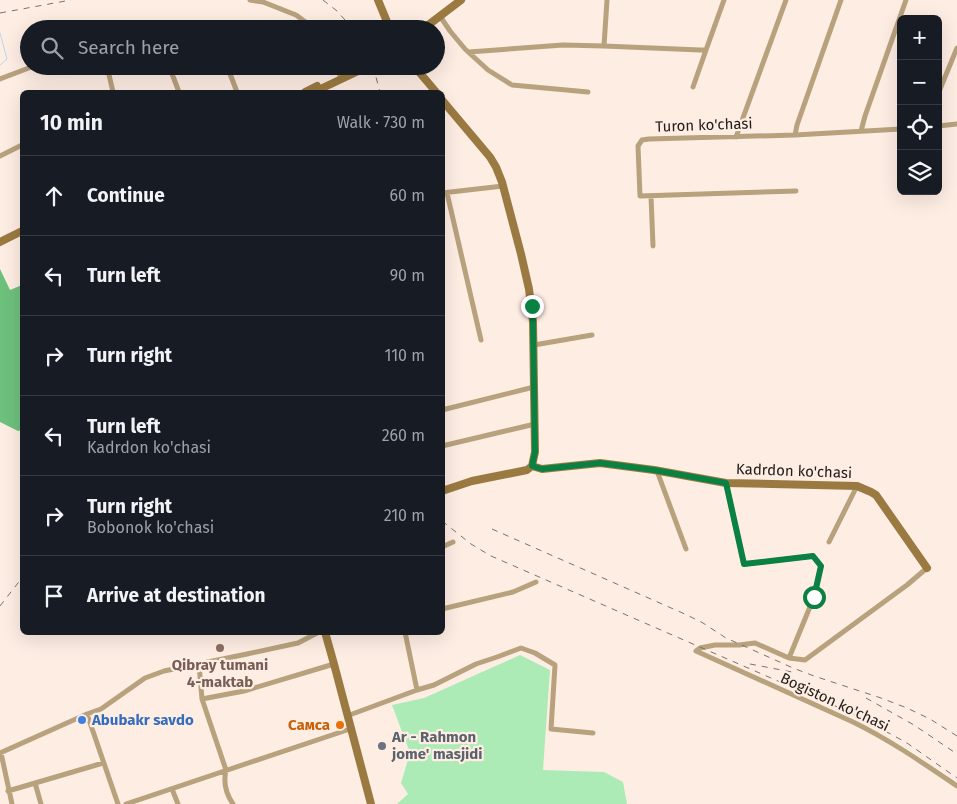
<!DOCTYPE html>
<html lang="en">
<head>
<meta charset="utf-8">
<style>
	body { margin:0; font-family:"Fira Sans",sans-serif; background:#20242c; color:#f1f3f6 }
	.controls { position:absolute; right:15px; top:15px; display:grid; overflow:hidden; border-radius:8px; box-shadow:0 5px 20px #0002 }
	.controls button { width:45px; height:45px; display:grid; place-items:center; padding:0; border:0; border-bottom:1px solid #363941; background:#171b24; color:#f1f3f6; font:25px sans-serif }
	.stop { position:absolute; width:15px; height:15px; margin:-11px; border:4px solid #0b8043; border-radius:50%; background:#fff }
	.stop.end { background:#0b8043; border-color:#fff; box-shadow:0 1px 5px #0008 }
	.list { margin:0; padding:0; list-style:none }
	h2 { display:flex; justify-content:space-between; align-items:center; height:65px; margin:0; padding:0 20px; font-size:21px }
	h2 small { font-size:16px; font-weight:400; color:#9ea1a6 }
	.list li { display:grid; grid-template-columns:32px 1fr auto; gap:15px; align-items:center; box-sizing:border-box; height:80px; padding:0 20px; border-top:1px solid #363941 }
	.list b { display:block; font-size:19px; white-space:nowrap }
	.list p { margin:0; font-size:16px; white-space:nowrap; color:#9ea1a6 }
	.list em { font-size:16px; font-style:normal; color:#9ea1a6 }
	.icon { flex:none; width:28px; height:28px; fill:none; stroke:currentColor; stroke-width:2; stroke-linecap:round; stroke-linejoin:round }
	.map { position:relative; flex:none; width:957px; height:804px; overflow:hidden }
	.search { position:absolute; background:#171b24; box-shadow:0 5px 20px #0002; left:20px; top:20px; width:425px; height:55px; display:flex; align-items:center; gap:12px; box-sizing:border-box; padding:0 18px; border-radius:28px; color:#9ea1a6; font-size:19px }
	.panel { position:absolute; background:#171b24; box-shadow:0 5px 20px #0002; left:20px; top:90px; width:425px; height:545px; border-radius:8px }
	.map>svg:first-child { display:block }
</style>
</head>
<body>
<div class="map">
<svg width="957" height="804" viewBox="0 0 957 804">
	<rect width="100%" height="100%" fill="#feede3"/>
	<!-- green -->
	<path fill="#acebb5" d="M 520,655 L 550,670 L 543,770 L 604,772 L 623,782 L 627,804 L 397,804 L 408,794 L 401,783 L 410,753 L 392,705 L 424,698 Z"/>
	<!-- forest -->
	<path fill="#6ec07d" d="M 0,269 L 10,290 L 22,285 L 22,430 L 18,431 L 0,422 Z"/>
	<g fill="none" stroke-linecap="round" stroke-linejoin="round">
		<!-- stream -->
		<path stroke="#b6d8f1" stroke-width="1" d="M 0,33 L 7,59 L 0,65"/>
		<!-- street -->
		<path stroke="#b8a17d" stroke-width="5" d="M 250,0 L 263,2 L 296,15 L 315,29
			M 607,0 L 604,46 L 700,50 L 706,50 L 724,0
			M 440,16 L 450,31 L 465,49 L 488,70 L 512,85 L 588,92
			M 199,29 L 213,27 L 213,29
			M 469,52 L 563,45 L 604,46
			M 107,66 L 113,92
			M 169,66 L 179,92
			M 227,66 L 237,92
			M 337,66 L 340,76
			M 0,79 L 34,66
			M 693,87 L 706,50
			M 938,94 L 957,48
			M 938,126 L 957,124
			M 861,131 L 865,116 L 906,0
			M 795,135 L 797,125 L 841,0
			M 736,137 L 786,0
			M 0,156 L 22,145
			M 796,191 L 640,196 L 638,146 L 642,140 L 649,139 L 795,135 L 901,129
			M 442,193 L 503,186
			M 447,193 L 481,340
			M 651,196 L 653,246
			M 534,345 L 592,335
			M 442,410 L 534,387
			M 442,446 L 535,424
			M 657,471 L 686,549
			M 726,483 L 744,564 L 813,556 L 821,566 L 814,597 L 789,658
			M 829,542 L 857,486
			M 442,547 L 453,542
			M 442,609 L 513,592 L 536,582
			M 405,632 L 417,690
			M 696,651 L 853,722 C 890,740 923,763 957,786
			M 696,651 L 700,648 L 715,645 L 739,645 L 755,643 L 789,658 L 805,660 L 907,585 L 927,568
			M 199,664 L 202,699 L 226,770 C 223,783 226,794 233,804
			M 202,699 L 244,691 L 334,664
			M 87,714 L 118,804
			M 347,716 L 417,690 L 434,685 L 476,664 L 497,657 L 521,648 L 535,653 L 555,665 L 551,729 L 593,733
			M 0,753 L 87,714 L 101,709 L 145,678 L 164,671 L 247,654 L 298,643 L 319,632
			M 1,753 L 12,804
			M 35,783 L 41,804
			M 172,789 L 178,804
			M 8,791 L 103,763
			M 126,804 L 350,729"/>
		<!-- secondary -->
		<path stroke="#9b7a41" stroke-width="8" d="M 378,0 L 390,29
			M 423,29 L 461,0
			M 414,66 L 436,92
			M 305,92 L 317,86
			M 314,92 L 369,66
			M 442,100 L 490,157 L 496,167 L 502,182 L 521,254 L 529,289 L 533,322 L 535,452 L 532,466 L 527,470 L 472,481 L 442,491
			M 0,242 L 22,231
			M 532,466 L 542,469 L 600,463 L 654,470 L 726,483 L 857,486 L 871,492 L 876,495 L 927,568
			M 325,632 L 334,664 L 371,804"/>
		<!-- rail -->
		<path stroke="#7c716b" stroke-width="1" stroke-dasharray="6 6" stroke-linecap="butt" d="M 323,0 L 337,11 L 353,29
			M 0,13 L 71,0
			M 373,66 L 380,92
			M 442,521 L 471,544 L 491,556 L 849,712 L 876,726 L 907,743 L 957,778
			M 492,529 L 687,615 L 703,623 L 726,638 L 793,668 L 814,676 L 881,698 L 907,708 L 930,719 L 957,736
			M 0,606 L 18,583 L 22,579
			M 750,664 L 792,672
			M 866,698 L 914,725 L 957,754"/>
	</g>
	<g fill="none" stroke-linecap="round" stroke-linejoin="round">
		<!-- route -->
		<path stroke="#0b8043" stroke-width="6" d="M 532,306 L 533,322 L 535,452 L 532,466 L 542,469 L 600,463 L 654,470 L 726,483 L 744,564 L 813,556 L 821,566 L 814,597"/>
	</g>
	<!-- markers -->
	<circle fill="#8d6e63" stroke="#feede3" stroke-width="2" cx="220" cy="648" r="5"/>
	<circle fill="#3f7fe0" stroke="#feede3" stroke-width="2" cx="82" cy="720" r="5"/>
	<circle fill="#e8710a" stroke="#feede3" stroke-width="2" cx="340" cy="725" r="5"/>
	<circle fill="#6b7280" stroke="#feede3" stroke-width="2" cx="382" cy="746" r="5"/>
	<g text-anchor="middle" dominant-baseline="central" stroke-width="4.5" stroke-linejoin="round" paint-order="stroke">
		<!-- street labels -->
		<g font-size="15" fill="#26201c" stroke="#feede3">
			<text transform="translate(704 125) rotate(-2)">Turon ko'chasi</text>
			<text transform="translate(794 471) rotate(2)">Kadrdon ko'chasi</text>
			<text transform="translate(835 702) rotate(25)">Bogiston ko'chasi</text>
		</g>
		<!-- education labels -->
		<g font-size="15" font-weight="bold" fill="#785e54" stroke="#feede3">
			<text x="220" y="665">Qibray tumani<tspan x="220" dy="17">4-maktab</tspan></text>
		</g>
		<!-- shop labels -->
		<g font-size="15" font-weight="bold" fill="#366cbe" stroke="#feede3" text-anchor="start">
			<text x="92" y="720">Abubakr savdo</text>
		</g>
		<!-- food labels -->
		<g font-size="15" font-weight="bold" fill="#c56008" stroke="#feede3" text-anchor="end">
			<text x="330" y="725">Самса</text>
		</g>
		<!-- worship labels -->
		<g font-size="15" font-weight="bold" fill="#5b616d" stroke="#feede3" text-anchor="start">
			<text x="392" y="737">Ar - Rahmon<tspan x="392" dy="17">jome' masjidi</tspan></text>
		</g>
	</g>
</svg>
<div class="controls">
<button>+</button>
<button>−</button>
<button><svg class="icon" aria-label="locate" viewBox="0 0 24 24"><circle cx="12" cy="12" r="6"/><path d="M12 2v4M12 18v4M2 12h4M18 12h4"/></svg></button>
<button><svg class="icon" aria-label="layers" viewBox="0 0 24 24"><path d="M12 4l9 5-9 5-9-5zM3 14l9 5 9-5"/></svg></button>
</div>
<div class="stop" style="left:814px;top:597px"></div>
<div class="stop end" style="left:532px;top:306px"></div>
<div class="search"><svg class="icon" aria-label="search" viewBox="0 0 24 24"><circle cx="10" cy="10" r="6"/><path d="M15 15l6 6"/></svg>Search here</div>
<section class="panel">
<h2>10 min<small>Walk · 730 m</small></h2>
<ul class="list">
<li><svg class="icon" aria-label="ahead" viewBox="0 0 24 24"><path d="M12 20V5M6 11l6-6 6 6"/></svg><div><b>Continue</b></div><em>60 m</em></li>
<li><svg class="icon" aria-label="left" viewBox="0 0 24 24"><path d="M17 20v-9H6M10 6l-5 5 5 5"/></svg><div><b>Turn left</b></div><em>90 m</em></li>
<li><svg class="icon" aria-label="right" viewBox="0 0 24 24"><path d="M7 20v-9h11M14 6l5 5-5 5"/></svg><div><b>Turn right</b></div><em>110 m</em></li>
<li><svg class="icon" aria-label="left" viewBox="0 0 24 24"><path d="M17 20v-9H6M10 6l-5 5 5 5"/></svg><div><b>Turn left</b><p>Kadrdon ko'chasi</p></div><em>260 m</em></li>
<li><svg class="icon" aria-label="right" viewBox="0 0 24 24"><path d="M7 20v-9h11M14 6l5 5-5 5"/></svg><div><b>Turn right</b><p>Bobonok ko'chasi</p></div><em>210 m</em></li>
<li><svg class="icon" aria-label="arrive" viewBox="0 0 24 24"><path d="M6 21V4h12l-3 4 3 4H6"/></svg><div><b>Arrive at destination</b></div></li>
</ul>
</section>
</div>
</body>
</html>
